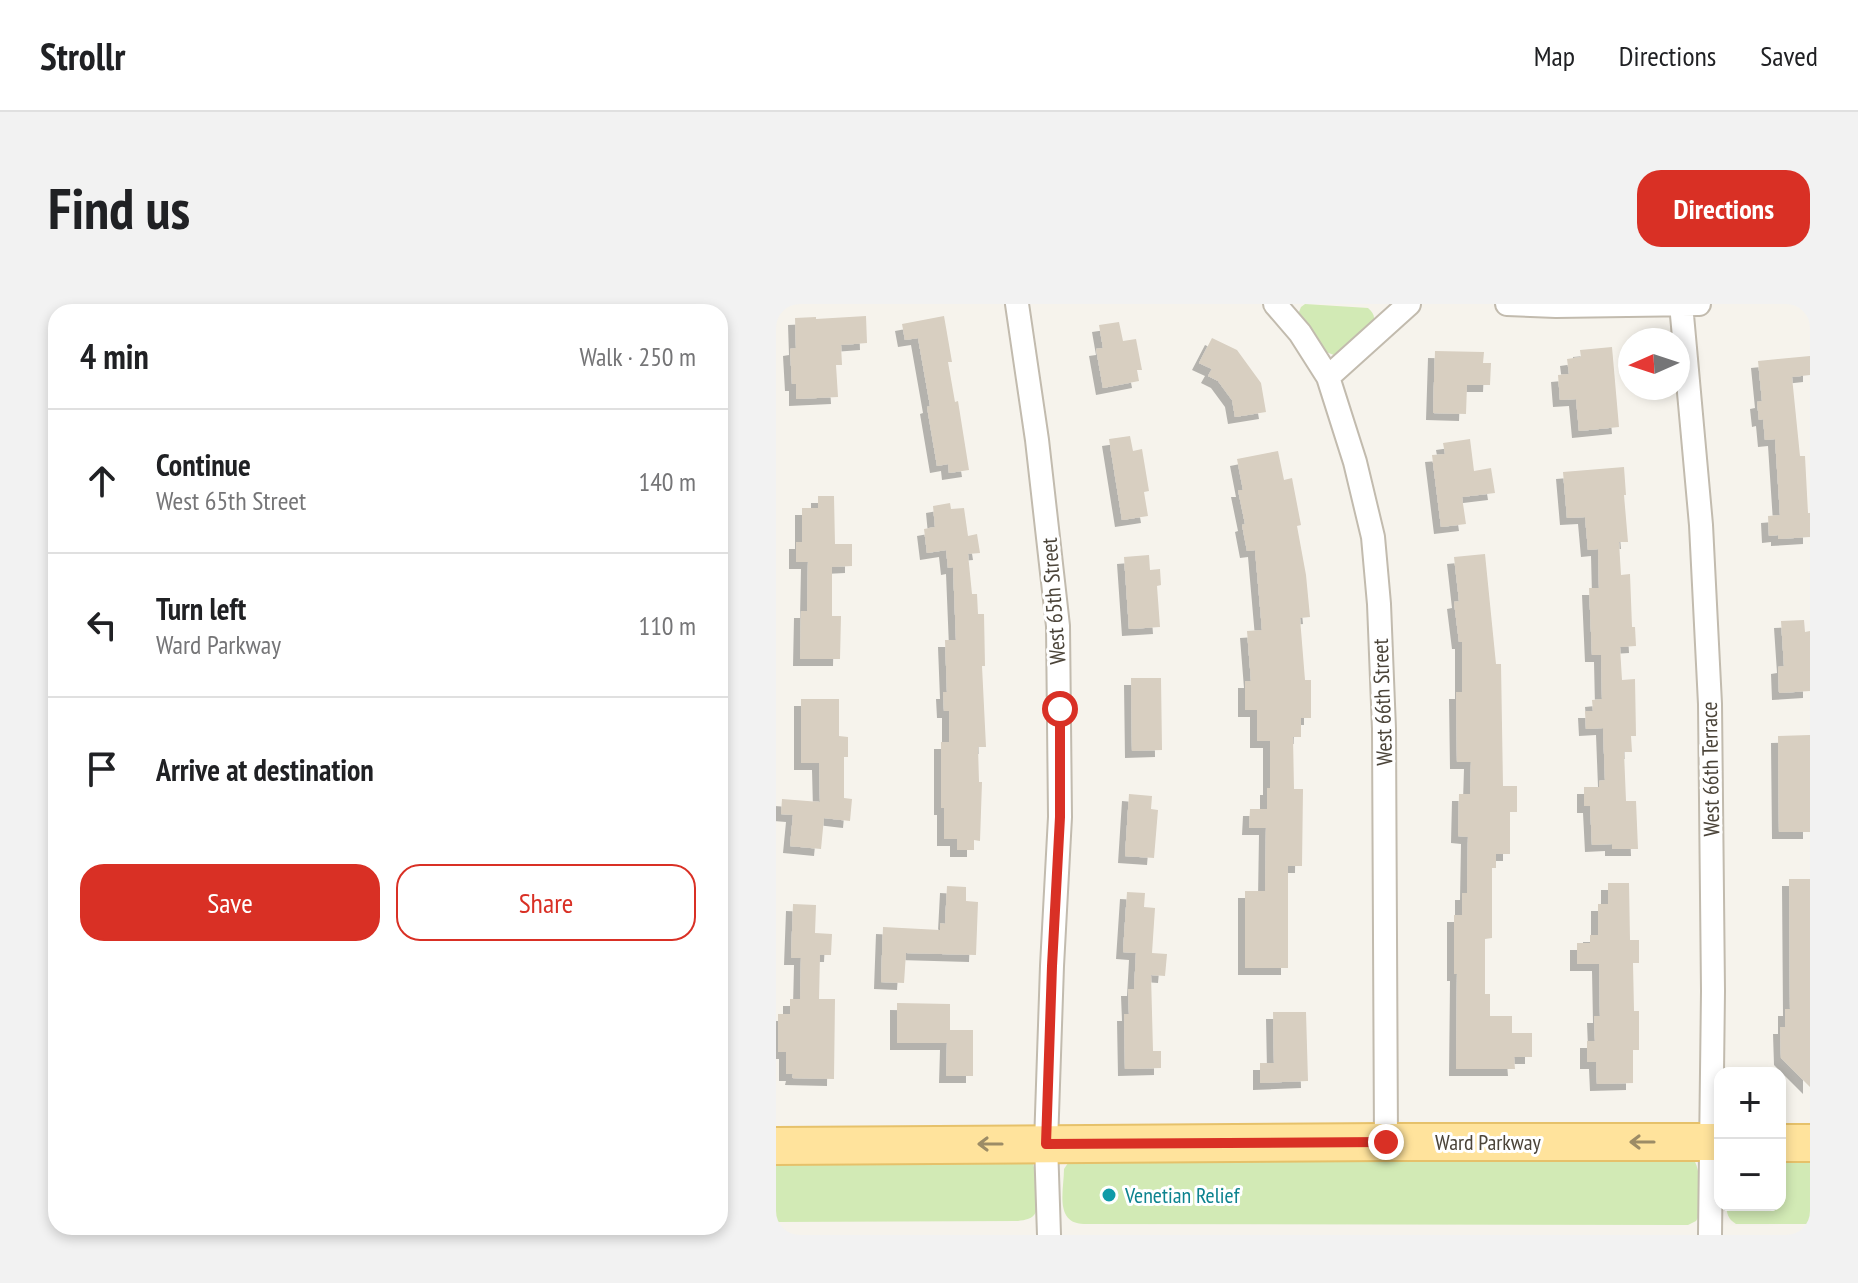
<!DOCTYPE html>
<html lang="en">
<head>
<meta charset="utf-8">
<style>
	body { margin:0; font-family:"PT Sans Narrow",sans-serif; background:#f2f2f2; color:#202124 }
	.controls { position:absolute; right:24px; bottom:24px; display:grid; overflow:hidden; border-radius:16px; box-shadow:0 4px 12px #0003 }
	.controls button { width:72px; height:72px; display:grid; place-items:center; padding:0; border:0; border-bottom:2px solid #e0e0e0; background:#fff; color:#202124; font:40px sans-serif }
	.compass { position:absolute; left:842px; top:24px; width:72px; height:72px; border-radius:50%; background:#fff; box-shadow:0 4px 12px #0003; rotate:267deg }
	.stop { position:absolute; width:24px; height:24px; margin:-18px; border:6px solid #d93025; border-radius:50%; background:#fff }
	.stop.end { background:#d93025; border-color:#fff; box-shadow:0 2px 8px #0008 }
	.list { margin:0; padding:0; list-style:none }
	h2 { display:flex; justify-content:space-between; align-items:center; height:104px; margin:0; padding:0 32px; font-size:34px }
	h2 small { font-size:26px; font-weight:400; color:#757577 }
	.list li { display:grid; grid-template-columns:52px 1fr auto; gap:24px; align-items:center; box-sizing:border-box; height:144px; padding:0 32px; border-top:2px solid #e0e0e0 }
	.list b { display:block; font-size:30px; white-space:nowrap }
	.list p { margin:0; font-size:26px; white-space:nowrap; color:#757577 }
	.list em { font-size:26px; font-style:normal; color:#757577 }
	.actions { display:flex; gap:16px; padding:24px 32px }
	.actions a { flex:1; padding:18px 0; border:2px solid #d93025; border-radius:24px; text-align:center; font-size:28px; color:#d93025 }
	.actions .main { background:#d93025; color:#fff }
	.icon { flex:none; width:44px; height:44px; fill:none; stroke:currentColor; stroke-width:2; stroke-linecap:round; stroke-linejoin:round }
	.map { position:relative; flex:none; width:1034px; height:931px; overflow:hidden; border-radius:24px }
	header { display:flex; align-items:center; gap:48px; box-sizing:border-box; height:112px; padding:0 40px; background:#fff; border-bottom:2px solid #e0e0e0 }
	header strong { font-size:38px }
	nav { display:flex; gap:44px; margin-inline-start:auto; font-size:28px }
	.intro { display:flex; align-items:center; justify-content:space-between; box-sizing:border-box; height:192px; padding:0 48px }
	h1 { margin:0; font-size:56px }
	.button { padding:20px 36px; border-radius:24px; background:#d93025; color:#fff; font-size:28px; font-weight:700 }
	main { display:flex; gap:48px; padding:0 48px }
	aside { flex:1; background:#fff; border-radius:24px; box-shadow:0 4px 12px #0003 }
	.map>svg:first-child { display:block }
</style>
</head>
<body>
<header>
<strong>Strollr</strong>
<nav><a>Map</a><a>Directions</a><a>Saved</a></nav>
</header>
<div class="intro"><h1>Find us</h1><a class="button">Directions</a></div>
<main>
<aside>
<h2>4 min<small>Walk · 250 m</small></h2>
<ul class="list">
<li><svg class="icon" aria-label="ahead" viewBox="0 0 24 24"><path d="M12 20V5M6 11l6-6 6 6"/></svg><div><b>Continue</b><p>West 65th Street</p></div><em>140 m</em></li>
<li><svg class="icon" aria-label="left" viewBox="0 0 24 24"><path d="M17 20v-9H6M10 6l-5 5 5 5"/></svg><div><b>Turn left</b><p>Ward Parkway</p></div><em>110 m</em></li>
<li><svg class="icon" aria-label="arrive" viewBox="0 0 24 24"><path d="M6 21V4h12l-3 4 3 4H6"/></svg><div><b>Arrive at destination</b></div></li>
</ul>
<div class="actions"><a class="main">Save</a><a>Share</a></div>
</aside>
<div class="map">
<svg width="1034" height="931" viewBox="0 0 1034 931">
	<defs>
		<filter id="shadow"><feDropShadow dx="-7" dy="7" stdDeviation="0" flood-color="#0004"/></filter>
	</defs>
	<rect width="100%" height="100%" fill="#f6f3ec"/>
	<!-- green -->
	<path fill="#d2eab5" d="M 529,0 L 592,4 C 598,9 600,14 596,21 L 565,50 L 558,51 L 550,48 L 525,15 L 523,8 L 525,3 Z
		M 917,854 C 927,870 923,894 923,912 L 920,917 L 912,921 L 308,920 C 278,919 288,886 288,865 L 292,859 L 300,856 Z
		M 1004,855 L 1034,855 L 1034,920 L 960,920 C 952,915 951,910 950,901 L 1004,901 Z
		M 249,858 L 257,860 C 260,868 263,899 260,908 C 257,915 249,916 242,917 L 0,918 L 0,859 Z"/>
	<!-- building -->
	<path fill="#d8cfc1" filter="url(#shadow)" d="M 90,12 L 91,39 L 65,41 L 66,61 L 60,61 L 62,93 L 20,95 L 20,80 L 16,80 L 14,45 L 20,44 L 19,14 L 40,13 L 40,15 Z
		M 168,12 L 176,58 L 172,58 L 179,98 L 182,97 L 193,166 L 173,169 L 172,160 L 161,162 L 151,103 L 154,102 L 142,34 L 129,36 L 126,20 Z
		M 343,18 L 347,37 L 360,35 L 366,66 L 361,66 L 363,77 L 327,84 L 320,45 L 327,44 L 323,21 Z
		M 436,34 L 461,46 L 485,79 L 490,108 L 459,113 L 456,96 L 442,77 L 432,72 L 436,65 L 423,59 Z
		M 836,43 L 843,123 L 803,127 L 800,95 L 784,96 L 782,71 L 793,70 L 791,55 L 805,53 L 804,46 Z
		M 659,47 L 708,48 L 707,59 L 715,59 L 714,81 L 691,81 L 690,110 L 657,109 Z
		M 1034,52 L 1034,71 L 1016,73 L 1024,152 L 1029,152 L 1032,209 L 1034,209 L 1034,233 L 1002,235 L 1002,231 L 993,232 L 992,212 L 1004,211 L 999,135 L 989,136 L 987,115 L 983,116 L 981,98 L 986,97 L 982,57 Z
		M 354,132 L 357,147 L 366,145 L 373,187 L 368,188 L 372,212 L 346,216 L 333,135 Z
		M 694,135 L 698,167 L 715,164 L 719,189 L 686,193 L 690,220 L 665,223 L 656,151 L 669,150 L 667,139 Z
		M 502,147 L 508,176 L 516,174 L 525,221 L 521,222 L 530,271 L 534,313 L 524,314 L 529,376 L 535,376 L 535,414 L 525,414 L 525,433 L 517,433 L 518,485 L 527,485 L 526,562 L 512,562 L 512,664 L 469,664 L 469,587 L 489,587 L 490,524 L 473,524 L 474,505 L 491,505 L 491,484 L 494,484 L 494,437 L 481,437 L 481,406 L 469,406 L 469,377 L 475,377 L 471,327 L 486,326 L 479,246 L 471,247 L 466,221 L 469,220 L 462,186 L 467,186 L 461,155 Z
		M 848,163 L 850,191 L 848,191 L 852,238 L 843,238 L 845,271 L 854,270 L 856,323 L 859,323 L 860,342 L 844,343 L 846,376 L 859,375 L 860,432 L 855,432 L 856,448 L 848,448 L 850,497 L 860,497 L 862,545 L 836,545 L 836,540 L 816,541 L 814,502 L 808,502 L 808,483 L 823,483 L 823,477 L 829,476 L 827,424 L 810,425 L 809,407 L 817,407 L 816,396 L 826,395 L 825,351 L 816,351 L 813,284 L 823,284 L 822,245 L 812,246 L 809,213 L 791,214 L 787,168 Z
		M 42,192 L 58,192 L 59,240 L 76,240 L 76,262 L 56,263 L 56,312 L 65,312 L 64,355 L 24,355 L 25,307 L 31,307 L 32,258 L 20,258 L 20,238 L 26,238 L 26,204 L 42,204 Z
		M 174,199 L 175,205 L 188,204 L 192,232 L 201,230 L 204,249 L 192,250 L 196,290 L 201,290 L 202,310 L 208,310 L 209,362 L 206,362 L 210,443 L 202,443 L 203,478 L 206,478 L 204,537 L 198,536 L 198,546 L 181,546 L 181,535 L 168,535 L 168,504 L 165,504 L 165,438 L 173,438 L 173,407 L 168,407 L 167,388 L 171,388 L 169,336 L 180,336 L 177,263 L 172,264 L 170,246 L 151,249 L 148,225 L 159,223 L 157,202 Z
		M 709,250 L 720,360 L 725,360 L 727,482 L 741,482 L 741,508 L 734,508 L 734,550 L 720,550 L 720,564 L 716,564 L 716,634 L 709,635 L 709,690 L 714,690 L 714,712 L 736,712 L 736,729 L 756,729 L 756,753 L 738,753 L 739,765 L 680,765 L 681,670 L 678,670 L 678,611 L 686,611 L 686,589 L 691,589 L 692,533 L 682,532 L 683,490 L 694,490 L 695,458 L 681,458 L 680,388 L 686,388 L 686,338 L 683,338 L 678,298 L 683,297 L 678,253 Z
		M 373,251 L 374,266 L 384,265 L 385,281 L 381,282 L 384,323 L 353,325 L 348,253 Z
		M 1028,316 L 1029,328 L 1034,327 L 1034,387 L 1003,389 L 1002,363 L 1008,362 L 1005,317 Z
		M 355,374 L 385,374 L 386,446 L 356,447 Z
		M 25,395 L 63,395 L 63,432 L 72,433 L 72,453 L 68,453 L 68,494 L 76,495 L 74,517 L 48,514 L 45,545 L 14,542 L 17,511 L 5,510 L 6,495 L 44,498 L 43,459 L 25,459 Z
		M 1034,431 L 1034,528 L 1003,528 L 1002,432 Z
		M 353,490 L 376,492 L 375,505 L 382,506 L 378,554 L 349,552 Z
		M 1013,575 L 1034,575 L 1034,783 L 1005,754 L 1004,723 L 1009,723 L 1009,705 L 1014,705 Z
		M 832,579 L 853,579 L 854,636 L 863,636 L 863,659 L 857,659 L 858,707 L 863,707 L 863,746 L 857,746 L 857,779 L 821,780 L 820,758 L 811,758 L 811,737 L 819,737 L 818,712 L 824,712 L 823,660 L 801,660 L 801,639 L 814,639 L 814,631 L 822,631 L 822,600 L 832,600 Z
		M 171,582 L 190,583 L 190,597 L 202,598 L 200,651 L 130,649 L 128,679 L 105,678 L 107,623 L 164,626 L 164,619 L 169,620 Z
		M 351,588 L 369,589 L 368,603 L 379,604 L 376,649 L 391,650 L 389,672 L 375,671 L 377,747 L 385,747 L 385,764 L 349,765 L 348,710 L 353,710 L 352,685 L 358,685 L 360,649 L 347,648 Z
		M 17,600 L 40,601 L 39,629 L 56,630 L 55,651 L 44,651 L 43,695 L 59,695 L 58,775 L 16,774 L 17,770 L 10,770 L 10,748 L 2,748 L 2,710 L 14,710 L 14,695 L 24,695 L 25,654 L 15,654 Z
		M 121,699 L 174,700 L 174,726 L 197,726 L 197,772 L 170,772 L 171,739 L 121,739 Z
		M 497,708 L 530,708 L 532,777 L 484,779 L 484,759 L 498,759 Z"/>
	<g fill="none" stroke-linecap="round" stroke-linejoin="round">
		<!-- street casing -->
		<g stroke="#c2bbae" stroke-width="26">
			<path id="street" d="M 241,0 L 261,136 L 282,322 L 284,513 L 276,662 L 270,840 L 273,931
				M 499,0 L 524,29 L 552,73
				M 731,0 L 780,2 L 923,0
				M 905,0 L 925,221 L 934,400 L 937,687 L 934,931
				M 610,838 L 608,425 L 603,300 L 597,233 L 579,158 L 552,73 L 633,0"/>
		</g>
		<!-- primary casing -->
		<g stroke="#e6c16a" stroke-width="40">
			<path id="primary" d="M 1004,839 L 1034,839
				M 0,842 L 610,838 L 944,838"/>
		</g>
		<!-- street -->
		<use href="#street" stroke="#fff" stroke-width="22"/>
		<!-- primary -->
		<use href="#primary" stroke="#ffe39c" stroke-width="36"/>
	</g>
	<!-- one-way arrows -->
	<defs><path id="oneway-shaft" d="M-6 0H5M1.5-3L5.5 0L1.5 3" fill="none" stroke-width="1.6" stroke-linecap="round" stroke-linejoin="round" transform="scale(2)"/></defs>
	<g stroke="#9c8c66">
		<use href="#oneway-shaft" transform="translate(866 838) rotate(-180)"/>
		<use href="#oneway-shaft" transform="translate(214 840) rotate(180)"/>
	</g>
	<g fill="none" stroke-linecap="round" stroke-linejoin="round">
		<!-- route -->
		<path stroke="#d93025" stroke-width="10" d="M 284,405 L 284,513 L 276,662 L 270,840 L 610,838"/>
	</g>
	<!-- markers -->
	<circle fill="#0f9aa8" stroke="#fff" stroke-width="3" cx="333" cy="891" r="8"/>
	<g text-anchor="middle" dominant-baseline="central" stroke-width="6" stroke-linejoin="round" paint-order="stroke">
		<!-- street labels -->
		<g font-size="22" fill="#4b4439" stroke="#fff">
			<text transform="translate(277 297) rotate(-94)">West 65th Street</text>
			<text transform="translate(606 398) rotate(-92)">West 66th Street</text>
			<text transform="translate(934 465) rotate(-91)">West 66th Terrace</text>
			<text x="712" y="838">Ward Parkway</text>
		</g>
		<!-- culture labels -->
		<g font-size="22" fill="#0d838f" stroke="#fff" text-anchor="start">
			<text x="349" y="891">Venetian Relief</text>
		</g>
	</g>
</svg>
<div class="controls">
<button>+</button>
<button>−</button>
</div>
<svg class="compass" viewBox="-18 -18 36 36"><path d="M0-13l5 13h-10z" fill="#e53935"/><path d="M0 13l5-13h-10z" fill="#757577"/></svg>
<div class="stop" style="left:284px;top:405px"></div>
<div class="stop end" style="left:610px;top:838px"></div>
</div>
</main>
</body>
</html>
